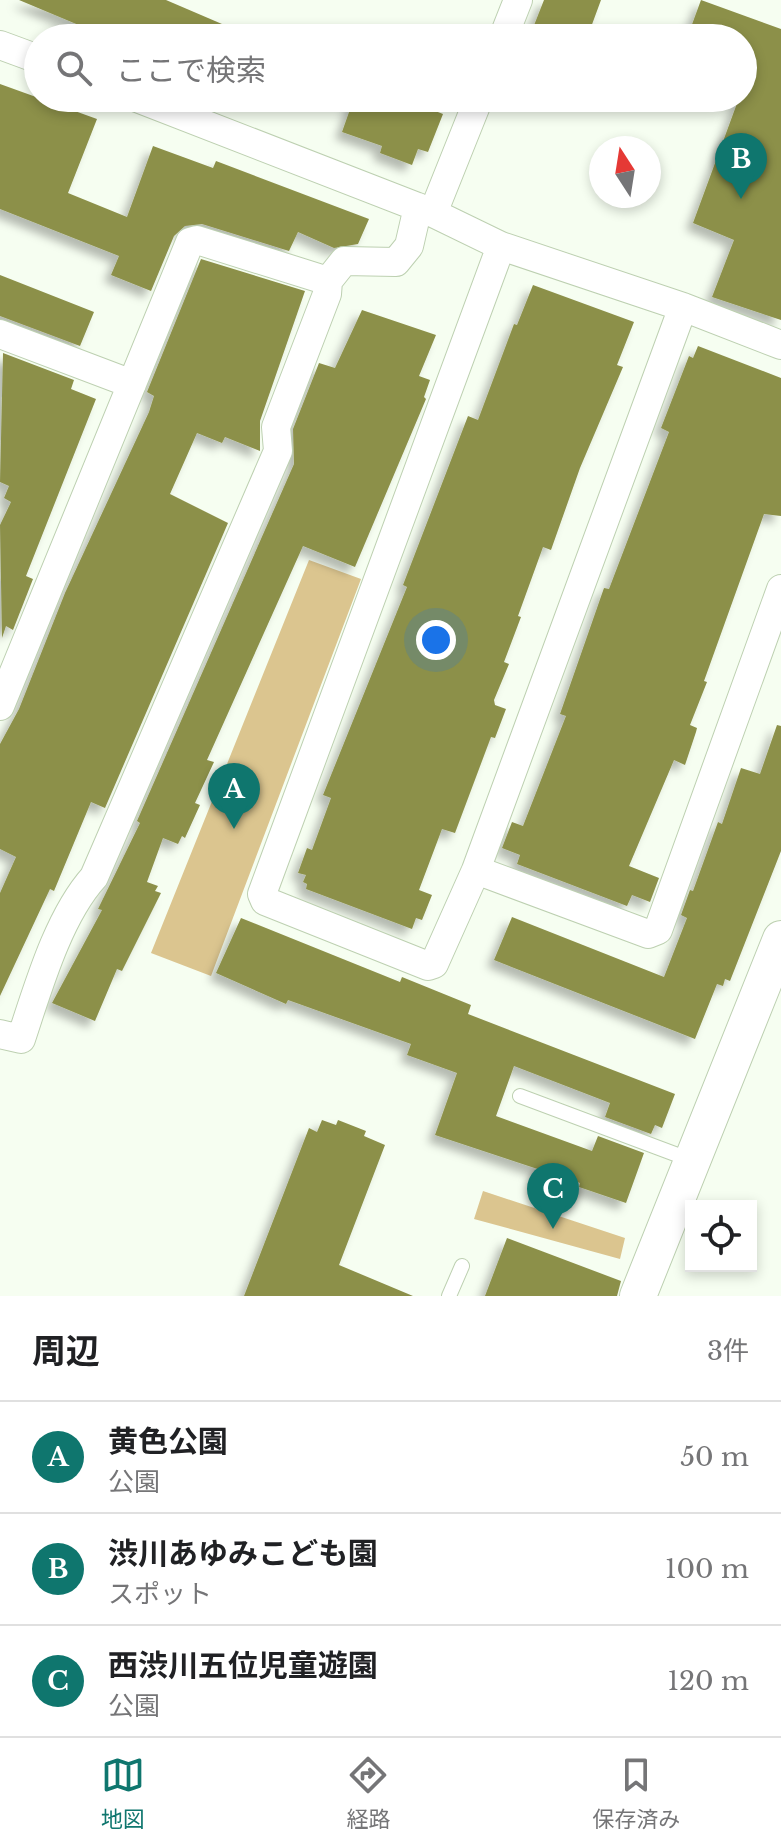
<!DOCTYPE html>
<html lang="ja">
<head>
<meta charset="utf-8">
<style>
	body { margin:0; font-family:"Libre Baskerville","Noto Sans JP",serif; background:#f6f6f6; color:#202124 }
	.controls { position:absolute; right:24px; bottom:24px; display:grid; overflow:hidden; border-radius:0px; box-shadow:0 4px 12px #0003 }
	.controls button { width:72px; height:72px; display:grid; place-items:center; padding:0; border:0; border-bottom:2px solid #e0e0e0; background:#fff; color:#202124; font:40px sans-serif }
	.compass { position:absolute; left:589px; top:136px; width:72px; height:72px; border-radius:50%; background:#fff; box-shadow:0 4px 12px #0003; rotate:348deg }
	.you { position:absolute; left:436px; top:640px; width:28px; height:28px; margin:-20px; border:6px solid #fff; border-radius:50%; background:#1a73e8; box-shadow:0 0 0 12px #1a73e833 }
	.badge { display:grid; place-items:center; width:52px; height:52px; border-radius:50%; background:#0f766e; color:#fff; font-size:26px; font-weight:700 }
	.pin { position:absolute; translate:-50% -66px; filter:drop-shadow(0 2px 4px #0008) }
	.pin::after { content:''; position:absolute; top:42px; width:28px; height:24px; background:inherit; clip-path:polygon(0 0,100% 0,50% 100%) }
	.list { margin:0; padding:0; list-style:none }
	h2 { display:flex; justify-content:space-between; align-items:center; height:104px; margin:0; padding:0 32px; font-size:34px }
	h2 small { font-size:26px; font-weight:400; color:#757577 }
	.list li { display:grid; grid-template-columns:52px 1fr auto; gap:24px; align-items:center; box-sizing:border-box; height:112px; padding:0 32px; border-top:2px solid #e0e0e0 }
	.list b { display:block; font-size:30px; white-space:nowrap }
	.list p { margin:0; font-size:26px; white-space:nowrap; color:#757577 }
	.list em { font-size:26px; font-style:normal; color:#757577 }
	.icon { flex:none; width:44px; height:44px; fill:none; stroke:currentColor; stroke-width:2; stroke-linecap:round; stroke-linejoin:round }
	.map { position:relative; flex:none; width:781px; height:1296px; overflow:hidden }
	.search { position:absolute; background:#fff; box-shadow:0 4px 12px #0003; left:24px; right:24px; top:24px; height:88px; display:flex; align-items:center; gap:20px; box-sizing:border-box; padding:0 28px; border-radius:44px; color:#757577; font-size:30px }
	.sheet { height:440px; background:#fff }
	nav { display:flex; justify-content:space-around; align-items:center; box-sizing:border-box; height:112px; border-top:2px solid #e0e0e0; background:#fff; font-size:22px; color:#757577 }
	nav a { display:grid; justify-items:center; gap:4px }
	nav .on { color:#0f766e }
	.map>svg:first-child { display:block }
</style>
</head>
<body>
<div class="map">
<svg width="781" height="1296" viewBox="0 0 781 1296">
	<defs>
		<filter id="shadow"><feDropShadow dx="-7" dy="7" stdDeviation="4" flood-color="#0004"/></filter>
	</defs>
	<rect width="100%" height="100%" fill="#f6fef1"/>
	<!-- green -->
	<path fill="#dbc58f" d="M 309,560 L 361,579 L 211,976 L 151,953 Z
		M 483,1191 L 625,1238 L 620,1259 L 474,1219 Z"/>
	<!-- building -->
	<path fill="#8c904a" filter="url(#shadow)" d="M 19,0 L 166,0 L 250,36 L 76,38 L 81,26 Z
		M 544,0 L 601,0 L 587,38 L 529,38 Z
		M 701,0 L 781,29 L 781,320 L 712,297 L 734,240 L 693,223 L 739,98 L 743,98 L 743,38 L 687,38 Z
		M 0,84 L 97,119 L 68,193 L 127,217 L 153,146 L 213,168 L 216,161 L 369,219 L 358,244 L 334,248 L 298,232 L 289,251 L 202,224 L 185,226 L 174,236 L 151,291 L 111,275 L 119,256 L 0,209 Z
		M 354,98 L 402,98 L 443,114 L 428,152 L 418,149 L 412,165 L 380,153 L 382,146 L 342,132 Z
		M 201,259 L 305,291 L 260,421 L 260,451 L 225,437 L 222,443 L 197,433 L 170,494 L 228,523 L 105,808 L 91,802 L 54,891 L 50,889 L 0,996 L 0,893 L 16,857 L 0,849 L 0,744 L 19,709 L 65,593 L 149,412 L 154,396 L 147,392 Z
		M 0,275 L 94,312 L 80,346 L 0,316 Z
		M 533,285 L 634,322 L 617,365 L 623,367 L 580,468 L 551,550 L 543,547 L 518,616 L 521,617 L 504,662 L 509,664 L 494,700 L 495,705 L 506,709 L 495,738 L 491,737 L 455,833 L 442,829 L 419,890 L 432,895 L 422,920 L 416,918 L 412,929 L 306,889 L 307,884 L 303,882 L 306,875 L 298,873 L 307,848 L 312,850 L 331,798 L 323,795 L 407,587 L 403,585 L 468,416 L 478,420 L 514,324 L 517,325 Z
		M 362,310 L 436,335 L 419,376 L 430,380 L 424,397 L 426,399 L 355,567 L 303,546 L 207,760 L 214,762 L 195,803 L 200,805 L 185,838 L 182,836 L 178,844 L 163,838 L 147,882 L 158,886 L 155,891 L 161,893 L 122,971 L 117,969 L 95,1021 L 52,1003 L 102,910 L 98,909 L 140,823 L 137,821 L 294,464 L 293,429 L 319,363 L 335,368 Z
		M 698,346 L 781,378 L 781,516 L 764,514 L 704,681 L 707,682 L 690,725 L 697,728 L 696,732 L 685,765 L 674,760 L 629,866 L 659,878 L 650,902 L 632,895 L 627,906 L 517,864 L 520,855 L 502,848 L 512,822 L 523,826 L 566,716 L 560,714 L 604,588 L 609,589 L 669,432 L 661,428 L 689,356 L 693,358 Z
		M 3,353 L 74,380 L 71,389 L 96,399 L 26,576 L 33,579 L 13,630 L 6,626 L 2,638 L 0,525 L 11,502 L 4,498 L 9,486 L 0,482 Z
		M 777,725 L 781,726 L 781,851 L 730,981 L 725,979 L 723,986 L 717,984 L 695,1039 L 494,960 L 512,917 L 664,977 L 687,918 L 681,915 L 690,890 L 693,891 L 718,822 L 722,824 L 741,768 L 760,774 Z
		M 241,918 L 400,982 L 402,977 L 471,1005 L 468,1014 L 675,1094 L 662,1128 L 655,1125 L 651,1134 L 605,1117 L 610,1103 L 514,1066 L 496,1116 L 592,1151 L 598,1136 L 644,1153 L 626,1203 L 579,1187 L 580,1183 L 435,1135 L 457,1073 L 407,1055 L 411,1044 L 288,1000 L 286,1004 L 216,973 Z
		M 322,1120 L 336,1125 L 338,1120 L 366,1131 L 364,1136 L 385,1145 L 339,1265 L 413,1296 L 244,1296 L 309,1128 L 317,1132 Z
		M 507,1238 L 621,1281 L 617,1296 L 485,1296 Z"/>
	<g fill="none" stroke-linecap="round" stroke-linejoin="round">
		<!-- service casing -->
		<g stroke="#bdd0b1" stroke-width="16">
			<path id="service" d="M 520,1096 L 691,1160
				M 449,1296 L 462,1266"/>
		</g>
		<!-- minor casing -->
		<g stroke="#bdd0b1" stroke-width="30">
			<path id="minor" d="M 503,38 L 518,0
				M 0,45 L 38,59
				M 137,98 L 433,213 L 501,246 L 683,307 L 781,345
				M 433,213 L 479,98
				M 501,246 L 262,894 L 265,901 L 428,966 L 434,964 L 476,870 L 648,934 L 658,930 L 781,589
				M 328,281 L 344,261 L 396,262 L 409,246 L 418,207
				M 0,334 L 132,384
				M 0,706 L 190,242 L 197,240 L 328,281 L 327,294 L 276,427 L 278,451 L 94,877 C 58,917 38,988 21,1039 L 0,1034
				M 476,870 L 683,307"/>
		</g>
		<!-- tertiary casing -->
		<g stroke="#bdd0b1" stroke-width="38">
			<path id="tertiary" d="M 638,1296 L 781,939"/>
		</g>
		<!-- service -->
		<use href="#service" stroke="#fff" stroke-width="14"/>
		<!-- minor -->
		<use href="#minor" stroke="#fff" stroke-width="28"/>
		<!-- tertiary -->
		<use href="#tertiary" stroke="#fff" stroke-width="36"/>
	</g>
</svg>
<div class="controls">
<button><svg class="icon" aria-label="locate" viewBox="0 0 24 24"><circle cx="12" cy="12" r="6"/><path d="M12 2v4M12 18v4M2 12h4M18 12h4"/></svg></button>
</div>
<svg class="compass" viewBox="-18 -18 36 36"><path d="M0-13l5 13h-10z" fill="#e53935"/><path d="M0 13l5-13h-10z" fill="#757577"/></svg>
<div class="you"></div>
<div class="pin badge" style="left:234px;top:829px">A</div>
<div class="pin badge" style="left:741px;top:199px">B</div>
<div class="pin badge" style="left:553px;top:1229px">C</div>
<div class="search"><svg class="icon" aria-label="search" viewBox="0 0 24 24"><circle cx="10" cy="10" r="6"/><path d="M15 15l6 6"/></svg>ここで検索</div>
</div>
<section class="sheet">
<h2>周辺<small>3件</small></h2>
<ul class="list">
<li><span class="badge">A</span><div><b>黄色公園</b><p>公園</p></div><em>50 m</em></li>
<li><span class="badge">B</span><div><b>渋川あゆみこども園</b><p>スポット</p></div><em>100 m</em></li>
<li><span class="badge">C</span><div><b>西渋川五位児童遊園</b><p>公園</p></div><em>120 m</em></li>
</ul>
</section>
<nav>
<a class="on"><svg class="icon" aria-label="map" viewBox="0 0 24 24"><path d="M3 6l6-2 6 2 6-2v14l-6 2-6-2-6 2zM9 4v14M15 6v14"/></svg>地図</a>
<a><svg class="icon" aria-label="directions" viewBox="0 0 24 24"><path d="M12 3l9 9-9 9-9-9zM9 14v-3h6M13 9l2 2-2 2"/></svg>経路</a>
<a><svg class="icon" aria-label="saved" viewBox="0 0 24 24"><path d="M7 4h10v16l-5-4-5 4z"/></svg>保存済み</a>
</nav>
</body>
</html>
